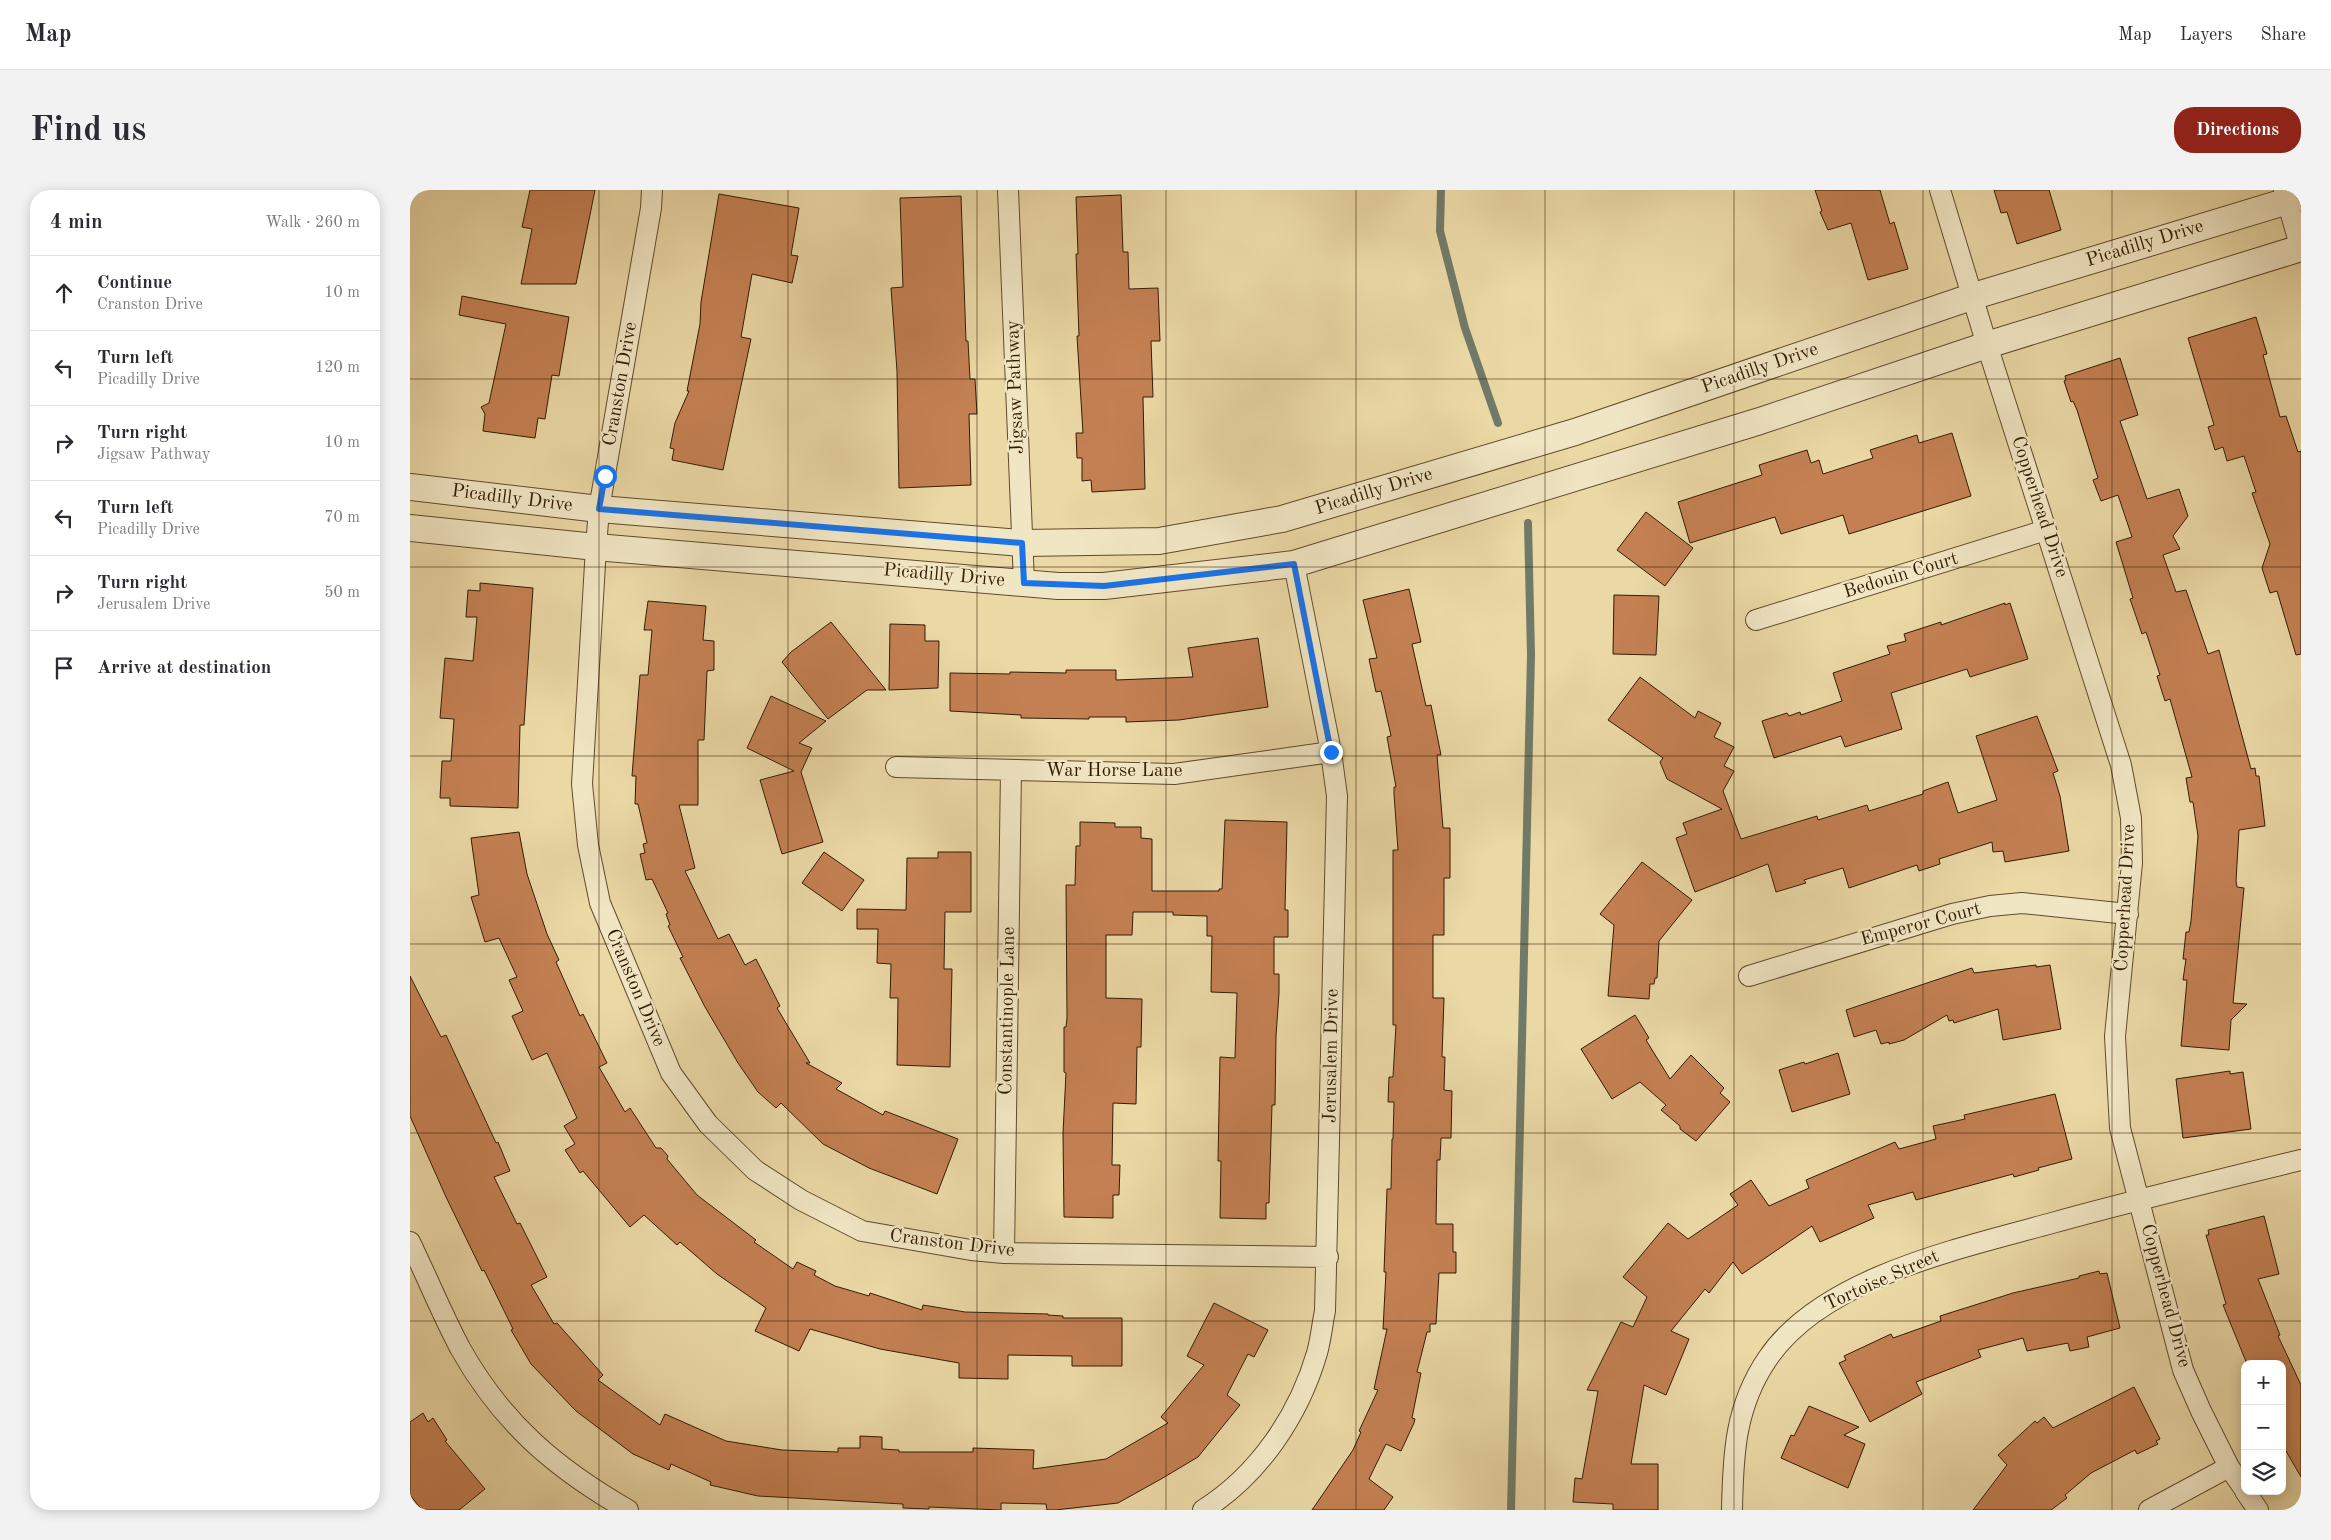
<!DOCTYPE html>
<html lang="en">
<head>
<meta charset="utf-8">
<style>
	body { margin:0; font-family:"Old Standard TT",serif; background:#f2f2f3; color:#2b2b33 }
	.controls { position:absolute; right:15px; bottom:15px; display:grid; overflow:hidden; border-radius:10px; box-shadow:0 2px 12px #0003 }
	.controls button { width:45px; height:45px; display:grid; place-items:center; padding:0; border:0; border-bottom:1px solid #e1e1e2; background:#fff; color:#2b2b33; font:25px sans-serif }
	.stop { position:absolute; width:15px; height:15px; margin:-11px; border:4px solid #1a73e8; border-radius:50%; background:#fff }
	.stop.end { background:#1a73e8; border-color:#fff; box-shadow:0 1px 5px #0008 }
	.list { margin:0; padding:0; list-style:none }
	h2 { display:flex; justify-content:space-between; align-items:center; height:65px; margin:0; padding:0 20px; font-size:21px }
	h2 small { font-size:16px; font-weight:400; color:#7c7c81 }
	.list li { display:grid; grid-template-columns:32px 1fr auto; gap:15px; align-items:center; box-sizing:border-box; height:75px; padding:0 20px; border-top:1px solid #e1e1e2 }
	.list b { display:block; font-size:19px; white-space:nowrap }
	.list p { margin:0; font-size:16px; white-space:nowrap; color:#7c7c81 }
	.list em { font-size:16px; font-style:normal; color:#7c7c81 }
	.icon { flex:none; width:28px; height:28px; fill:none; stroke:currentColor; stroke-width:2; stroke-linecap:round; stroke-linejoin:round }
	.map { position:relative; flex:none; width:1891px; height:1320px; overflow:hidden; border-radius:20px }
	header { display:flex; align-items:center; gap:30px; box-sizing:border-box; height:70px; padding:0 25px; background:#fff; border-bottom:1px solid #e1e1e2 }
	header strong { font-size:24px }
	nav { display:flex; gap:28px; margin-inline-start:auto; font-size:18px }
	.intro { display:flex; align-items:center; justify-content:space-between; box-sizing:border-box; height:120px; padding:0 30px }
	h1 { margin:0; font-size:35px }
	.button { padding:12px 22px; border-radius:20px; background:#8f2418; color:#fff; font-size:18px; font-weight:700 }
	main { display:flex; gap:30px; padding:0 30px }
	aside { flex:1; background:#fff; border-radius:20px; box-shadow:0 2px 12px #0003 }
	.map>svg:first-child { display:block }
</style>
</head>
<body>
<header>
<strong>Map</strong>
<nav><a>Map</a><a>Layers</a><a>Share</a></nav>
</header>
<div class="intro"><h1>Find us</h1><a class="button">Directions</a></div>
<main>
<aside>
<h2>4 min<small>Walk · 260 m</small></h2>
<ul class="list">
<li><svg class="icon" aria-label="ahead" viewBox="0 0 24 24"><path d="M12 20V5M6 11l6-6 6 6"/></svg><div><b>Continue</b><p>Cranston Drive</p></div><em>10 m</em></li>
<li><svg class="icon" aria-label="left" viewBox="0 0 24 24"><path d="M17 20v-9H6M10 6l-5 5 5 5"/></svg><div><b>Turn left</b><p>Picadilly Drive</p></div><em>120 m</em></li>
<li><svg class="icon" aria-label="right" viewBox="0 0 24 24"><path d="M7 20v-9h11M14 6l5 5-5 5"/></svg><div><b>Turn right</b><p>Jigsaw Pathway</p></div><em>10 m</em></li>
<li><svg class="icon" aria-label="left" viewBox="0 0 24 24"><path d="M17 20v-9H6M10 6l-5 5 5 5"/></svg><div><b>Turn left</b><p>Picadilly Drive</p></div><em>70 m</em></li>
<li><svg class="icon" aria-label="right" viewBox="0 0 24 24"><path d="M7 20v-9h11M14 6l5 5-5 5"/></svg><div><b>Turn right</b><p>Jerusalem Drive</p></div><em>50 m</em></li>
<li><svg class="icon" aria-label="arrive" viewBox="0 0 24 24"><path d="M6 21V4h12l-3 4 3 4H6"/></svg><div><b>Arrive at destination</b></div></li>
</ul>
</aside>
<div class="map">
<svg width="1891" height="1320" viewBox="0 0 1891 1320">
	<rect width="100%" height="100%" fill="#ead8a5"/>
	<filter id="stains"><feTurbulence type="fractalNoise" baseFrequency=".004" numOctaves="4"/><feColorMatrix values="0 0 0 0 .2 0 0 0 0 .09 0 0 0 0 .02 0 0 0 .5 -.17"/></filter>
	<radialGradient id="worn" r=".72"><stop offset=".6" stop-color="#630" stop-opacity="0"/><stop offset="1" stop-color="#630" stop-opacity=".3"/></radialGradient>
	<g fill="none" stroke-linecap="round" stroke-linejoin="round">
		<!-- stream -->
		<path stroke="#707a68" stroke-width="8" d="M 1031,0 L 1030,41 L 1055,138 L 1088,233
			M 1101,1320 L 1121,465 L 1118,333"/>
	</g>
	<!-- building -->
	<path fill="#c48053" stroke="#331b04" d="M 120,0 L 185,0 L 166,94 L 111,94 L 122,39 L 112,37 Z
		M 1405,0 L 1470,0 L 1480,34 L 1484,32 L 1498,79 L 1458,90 L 1441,33 L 1418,40 L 1410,22 L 1412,21 Z
		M 1584,0 L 1639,0 L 1651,40 L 1607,54 L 1597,22 L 1591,23 Z
		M 309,4 L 389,18 L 381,65 L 388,66 L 382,93 L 342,84 L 331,147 L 341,149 L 313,280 L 262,270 L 264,259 L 260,258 L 265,233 L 279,201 L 277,201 L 290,134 L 291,112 Z
		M 711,5 L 713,62 L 718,62 L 719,99 L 748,98 L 750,151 L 741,151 L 743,207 L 733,207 L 735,299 L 682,302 L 681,290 L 672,291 L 672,268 L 667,268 L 666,243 L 673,243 L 667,146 L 669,146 L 666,64 L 668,64 L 666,7 Z
		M 551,6 L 556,151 L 558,151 L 560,189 L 565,189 L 567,224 L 559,224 L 561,295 L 489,298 L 487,181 L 481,98 L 493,97 L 490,8 Z
		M 52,106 L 159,127 L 149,186 L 142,185 L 135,229 L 128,228 L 125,248 L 73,241 L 75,224 L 71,217 L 79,213 L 96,134 L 49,125 Z
		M 1846,127 L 1857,164 L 1853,165 L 1870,227 L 1876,226 L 1888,262 L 1891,261 L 1891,464 L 1886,465 L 1867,401 L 1860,403 L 1852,378 L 1860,354 L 1842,303 L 1846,302 L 1834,266 L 1817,271 L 1813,257 L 1805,260 L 1798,237 L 1804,235 L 1778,148 Z
		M 1710,168 L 1728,225 L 1710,231 L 1737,309 L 1769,299 L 1778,326 L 1763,346 L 1770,359 L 1753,365 L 1766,402 L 1776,400 L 1798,464 L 1809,460 L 1841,579 L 1845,578 L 1846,586 L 1849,586 L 1855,636 L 1829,640 L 1826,691 L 1827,697 L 1834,698 L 1823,813 L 1837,814 L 1821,830 L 1819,860 L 1771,856 L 1777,790 L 1773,790 L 1776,769 L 1773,769 L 1776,742 L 1779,742 L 1781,731 L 1788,646 L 1783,612 L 1780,612 L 1776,588 L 1782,587 L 1760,509 L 1755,511 L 1747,486 L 1750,485 L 1736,442 L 1732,444 L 1720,409 L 1723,408 L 1706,352 L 1722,347 L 1708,305 L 1691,311 L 1683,290 L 1688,288 L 1667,220 L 1663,211 L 1661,212 L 1654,191 L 1656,190 L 1655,186 Z
		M 1542,243 L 1561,306 L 1439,344 L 1433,325 L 1371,344 L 1365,327 L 1280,353 L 1268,312 L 1352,285 L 1349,275 L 1397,260 L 1401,273 L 1409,270 L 1413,284 L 1463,268 L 1460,260 L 1507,245 L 1509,253 Z
		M 1236,322 L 1283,358 L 1255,396 L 1207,360 Z
		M 70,393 L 123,398 L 114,535 L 110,535 L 108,618 L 40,616 L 40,608 L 30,608 L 32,571 L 41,571 L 44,529 L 30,528 L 35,468 L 63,471 L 67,427 L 56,427 L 58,400 L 70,401 Z
		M 999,399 L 1011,452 L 1002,454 L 1016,516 L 1021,515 L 1031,565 L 1027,565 L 1033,638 L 1040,638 L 1040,688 L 1034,688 L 1034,745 L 1023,745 L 1023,808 L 1034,808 L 1032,867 L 1035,867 L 1034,900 L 1042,901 L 1041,948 L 1031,948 L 1030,970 L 1027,970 L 1026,1034 L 1043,1034 L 1043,1062 L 1046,1062 L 1046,1083 L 1029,1083 L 1026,1134 L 1020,1134 L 1020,1142 L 1017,1142 L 1007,1182 L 1011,1183 L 1002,1228 L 1005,1229 L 1004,1233 L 991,1261 L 976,1254 L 959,1289 L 983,1307 L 974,1320 L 902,1320 L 943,1260 L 951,1242 L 949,1241 L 968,1200 L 964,1199 L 977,1139 L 973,1139 L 976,1082 L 974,1082 L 977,999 L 981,999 L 982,949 L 983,949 L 984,912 L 978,912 L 979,887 L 983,887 L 986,835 L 983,835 L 983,660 L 988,660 L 984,604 L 984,597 L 986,597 L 977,547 L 981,546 L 971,501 L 966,502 L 959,469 L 967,468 L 953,410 Z
		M 1204,405 L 1249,406 L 1246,465 L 1203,464 Z
		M 238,411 L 296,416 L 293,450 L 304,451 L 304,480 L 297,481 L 294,550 L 288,550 L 288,615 L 269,615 L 285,678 L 275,681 L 308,749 L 319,744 L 335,775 L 346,769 L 370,816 L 367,818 L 400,873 L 396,873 L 432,893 L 426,899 L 473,925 L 475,921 L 548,949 L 527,1004 L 459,978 L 413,954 L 371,913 L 366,918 L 348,902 L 328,873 L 295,817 L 270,768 L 273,767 L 258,736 L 260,735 L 256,724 L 258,723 L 242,689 L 236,690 L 230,664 L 235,663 L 233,654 L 237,653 L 228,614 L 225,614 L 226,586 L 222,586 L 230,485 L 238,485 L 242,440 L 234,440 Z
		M 1595,413 L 1595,415 L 1600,413 L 1618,469 L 1560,487 L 1557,479 L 1481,503 L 1492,539 L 1435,557 L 1431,546 L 1364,568 L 1352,531 L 1377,523 L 1379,526 L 1390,522 L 1391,525 L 1432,511 L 1423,483 L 1480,464 L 1477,456 L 1496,451 L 1494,444 L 1531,432 L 1531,435 Z
		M 421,432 L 476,500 L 457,500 L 418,529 L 372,472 L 381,462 Z
		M 480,434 L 515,435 L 515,451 L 529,451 L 528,498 L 479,500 Z
		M 848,448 L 858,517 L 769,530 L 716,532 L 716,527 L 679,527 L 679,529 L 611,528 L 611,525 L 540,521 L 540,483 L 600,484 L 600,482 L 656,483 L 656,480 L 706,480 L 706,490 L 783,487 L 778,458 Z
		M 1230,487 L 1285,528 L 1288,521 L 1311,533 L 1304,547 L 1324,557 L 1314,576 L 1324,581 L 1313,601 L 1331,649 L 1407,626 L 1408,630 L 1457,615 L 1459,621 L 1513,604 L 1513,601 L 1538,592 L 1548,623 L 1587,610 L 1566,546 L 1627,526 L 1648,581 L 1643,583 L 1650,606 L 1659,661 L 1595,672 L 1593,661 L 1583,662 L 1582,652 L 1529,669 L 1530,674 L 1509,681 L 1507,675 L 1439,698 L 1433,678 L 1394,690 L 1396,693 L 1366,702 L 1358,674 L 1285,702 L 1266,648 L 1277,644 L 1273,633 L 1312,619 L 1257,589 L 1250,572 L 1253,568 L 1198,530 Z
		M 361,506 L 416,531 L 389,553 L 402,558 L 391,582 L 413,652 L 372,664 L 350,590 L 384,581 L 337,558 Z
		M 815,630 L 877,632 L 875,720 L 878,720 L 878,747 L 864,747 L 864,784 L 869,784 L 869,803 L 866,846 L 865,915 L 862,915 L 859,1013 L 856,1013 L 856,1029 L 810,1028 L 811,971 L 808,971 L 810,867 L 825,868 L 827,803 L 801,802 L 802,746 L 797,746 L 797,726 L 763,725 L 763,722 L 723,722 L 722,745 L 696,745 L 696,808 L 732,809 L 731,857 L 727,857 L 726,914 L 703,913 L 702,975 L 710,975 L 709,1005 L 703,1005 L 703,1028 L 654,1027 L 653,943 L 656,883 L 654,882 L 654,837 L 656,837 L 657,828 L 656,695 L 665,695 L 666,656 L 670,656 L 670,632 L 705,633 L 705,637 L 731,637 L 731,648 L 742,649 L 742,701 L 809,701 L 809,699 L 812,699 Z
		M 109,642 L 117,684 L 137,744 L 149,770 L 146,772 L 170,826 L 173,824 L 197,873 L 189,877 L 215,922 L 220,918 L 246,958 L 251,958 L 258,966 L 257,969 L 287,1005 L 346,1050 L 344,1052 L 383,1079 L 387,1072 L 406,1081 L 404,1085 L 425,1096 L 459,1106 L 460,1103 L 512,1120 L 513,1115 L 555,1122 L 638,1124 L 638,1125 L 653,1126 L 653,1128 L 712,1128 L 712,1176 L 662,1176 L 662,1166 L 598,1165 L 598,1189 L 549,1188 L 549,1173 L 470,1159 L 400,1139 L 389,1161 L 345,1141 L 356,1118 L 307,1084 L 270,1052 L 267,1055 L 234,1025 L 220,1037 L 173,981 L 170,983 L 155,960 L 165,954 L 154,936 L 167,928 L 137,863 L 122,870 L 102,826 L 113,821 L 99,790 L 107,787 L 89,748 L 75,752 L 61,707 L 69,705 L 61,648 Z
		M 414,662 L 454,690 L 432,721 L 392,693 Z
		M 528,662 L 561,662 L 561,722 L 535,722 L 534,779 L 542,779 L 540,877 L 487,875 L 488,808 L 480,808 L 481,774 L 467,773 L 468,739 L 447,739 L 447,719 L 496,720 L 497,668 L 528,668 Z
		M 1232,672 L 1282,710 L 1249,751 L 1247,788 L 1245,788 L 1244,794 L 1240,794 L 1239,809 L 1198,806 L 1204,735 L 1190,724 Z
		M 1626,775 L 1626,777 L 1640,775 L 1651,839 L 1593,850 L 1588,819 L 1544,833 L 1543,830 L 1539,831 L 1537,825 L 1494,850 L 1479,854 L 1479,852 L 1471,854 L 1466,840 L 1444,847 L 1436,820 L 1562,778 L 1564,783 Z
		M 0,786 L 31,847 L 36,845 L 86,953 L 88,952 L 100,981 L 84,987 L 107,1034 L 110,1033 L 137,1087 L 121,1095 L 144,1134 L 147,1133 L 193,1185 L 188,1190 L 250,1235 L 255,1224 L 316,1251 L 372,1260 L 428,1262 L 428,1258 L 450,1258 L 450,1246 L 472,1247 L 472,1259 L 489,1260 L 489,1262 L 563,1262 L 563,1258 L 624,1260 L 623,1279 L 696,1269 L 758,1233 L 751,1227 L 794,1175 L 777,1166 L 804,1113 L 858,1140 L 844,1167 L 838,1164 L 817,1205 L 830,1215 L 788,1267 L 751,1289 L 708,1313 L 645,1320 L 637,1320 L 636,1314 L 591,1313 L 591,1320 L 519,1317 L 519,1319 L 493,1318 L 493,1314 L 348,1306 L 300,1295 L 301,1292 L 261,1274 L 259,1280 L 223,1264 L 166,1221 L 121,1174 L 101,1140 L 103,1139 L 74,1080 L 72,1081 L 36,1007 L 0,926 Z
		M 1225,825 L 1239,848 L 1236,850 L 1260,889 L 1281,865 L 1314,898 L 1310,903 L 1320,912 L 1286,951 L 1270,939 L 1270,936 L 1251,920 L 1256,915 L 1230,892 L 1202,909 L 1171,859 Z
		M 1428,863 L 1440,904 L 1382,922 L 1369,880 L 1394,872 L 1395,874 Z
		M 1820,881 L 1820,884 L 1833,882 L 1841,939 L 1773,948 L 1766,889 Z
		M 1645,904 L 1662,969 L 1628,978 L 1629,980 L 1604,987 L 1603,984 L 1506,1010 L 1503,1002 L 1458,1015 L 1464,1028 L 1410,1052 L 1402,1036 L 1332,1084 L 1323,1072 L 1299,1103 L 1295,1099 L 1261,1141 L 1279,1149 L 1256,1205 L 1234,1195 L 1221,1274 L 1248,1274 L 1248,1320 L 1203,1320 L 1203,1314 L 1163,1312 L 1165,1288 L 1172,1289 L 1188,1201 L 1177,1200 L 1211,1132 L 1223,1137 L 1237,1107 L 1213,1087 L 1258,1033 L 1278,1049 L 1328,1015 L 1320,1004 L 1341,990 L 1359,1016 L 1399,998 L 1396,990 L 1485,952 L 1489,959 L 1526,949 L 1523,936 L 1555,929 L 1554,925 Z
		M 1854,1026 L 1869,1084 L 1848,1089 L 1870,1145 L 1868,1146 L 1891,1195 L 1891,1287 L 1872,1254 L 1872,1174 L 1837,1174 L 1813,1115 L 1816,1114 L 1796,1045 L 1799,1045 L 1798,1040 Z
		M 1689,1081 L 1690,1084 L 1697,1083 L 1710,1138 L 1677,1147 L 1679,1157 L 1660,1161 L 1658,1153 L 1617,1161 L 1613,1148 L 1568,1160 L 1571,1167 L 1506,1192 L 1512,1204 L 1460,1232 L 1429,1173 L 1436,1170 L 1434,1166 L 1481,1144 L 1483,1148 L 1531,1131 L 1530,1126 L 1603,1103 L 1669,1088 L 1669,1086 Z
		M 1724,1197 L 1750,1249 L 1746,1251 L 1748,1254 L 1727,1264 L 1725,1260 L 1681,1283 L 1655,1305 L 1657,1308 L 1641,1320 L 1563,1320 L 1597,1275 L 1588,1265 L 1625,1231 L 1627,1233 L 1634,1227 L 1643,1238 Z
		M 1399,1216 L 1449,1237 L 1434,1245 L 1455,1254 L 1438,1298 L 1371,1268 L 1381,1245 L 1384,1246 Z
		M 13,1223 L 18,1232 L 23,1228 L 37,1250 L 35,1251 L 75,1299 L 49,1320 L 12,1320 L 0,1305 L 0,1232 Z"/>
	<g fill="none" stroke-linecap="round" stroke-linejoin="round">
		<!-- minor casing -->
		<g stroke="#614a2c" stroke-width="22">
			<path id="minor" d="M 242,0 L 241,18 L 189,319 L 186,357 L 172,594 L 178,655 L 190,713 L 261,883 L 298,934 L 345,980 L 391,1010 L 452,1041 L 561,1060 L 594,1063 L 918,1067
				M 598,0 L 614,393
				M 1530,0 L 1577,155 L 1711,575 L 1721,628 L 1722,673 L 1705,846 L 1710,938 L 1773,1180 L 1791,1221 L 1819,1277 L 1835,1300
				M 1874,0 L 1891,59
				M 1346,430 L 1636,340
				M 486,577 L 764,584 L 921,562
				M 1339,786 L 1542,724 L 1580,716 L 1612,713 L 1718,724
				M 0,1052 C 17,1087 32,1124 50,1158 C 92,1233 145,1278 218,1320
				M 594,1063 L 601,580
				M 1835,1301 L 1848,1320
				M 793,1320 C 849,1285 889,1225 907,1163 C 911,1149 912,1135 915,1121 L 927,606 L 921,562 L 884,374
				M 1322,1320 C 1323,1264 1325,1216 1358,1168 C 1413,1087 1552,1058 1642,1033 C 1725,1010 1808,990 1891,970
				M 1739,1320 L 1819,1277"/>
		</g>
		<!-- tertiary casing -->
		<g stroke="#614a2c" stroke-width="28">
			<path id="tertiary" d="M 0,297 L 189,319 L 612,353 L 749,351 L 872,329 L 1165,242 L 1564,106 L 1891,7
				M 0,338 L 186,357 L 648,396 L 694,396 L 884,374 L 1350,231 L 1577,155 L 1891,58"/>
		</g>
		<!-- minor -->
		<use href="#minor" stroke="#f1e6c4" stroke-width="20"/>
		<!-- tertiary -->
		<use href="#tertiary" stroke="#f1e6c4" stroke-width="26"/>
	</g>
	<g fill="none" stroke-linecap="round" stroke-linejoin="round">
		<!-- route -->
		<path stroke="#1a73e8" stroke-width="6" d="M 195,286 L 189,319 L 612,353 L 614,393 L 694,396 L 884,374 L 921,562"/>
	</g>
	<!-- grid -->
	<path fill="none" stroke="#331b04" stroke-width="1" stroke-opacity="0.55" d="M 189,0 L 189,1320M 378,0 L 378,1320M 567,0 L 567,1320M 756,0 L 756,1320M 946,0 L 946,1320M 1135,0 L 1135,1320M 1324,0 L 1324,1320M 1513,0 L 1513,1320M 1702,0 L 1702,1320M 0,189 L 1891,189M 0,377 L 1891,377M 0,566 L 1891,566M 0,754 L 1891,754M 0,943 L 1891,943M 0,1131 L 1891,1131"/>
	<g text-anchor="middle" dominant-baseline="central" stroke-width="4.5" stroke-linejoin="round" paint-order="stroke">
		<!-- street labels -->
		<g font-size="19" fill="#331b04" stroke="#f1e6c4">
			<text transform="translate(1735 54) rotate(-17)">Picadilly Drive</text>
			<text transform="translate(1350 179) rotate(-19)">Picadilly Drive</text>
			<text transform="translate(211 194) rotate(-80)">Cranston Drive</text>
			<text transform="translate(606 197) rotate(-92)">Jigsaw Pathway</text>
			<text transform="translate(964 302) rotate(-17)">Picadilly Drive</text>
			<text transform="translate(102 309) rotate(7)">Picadilly Drive</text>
			<text transform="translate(1629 317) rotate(72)">Copperhead Drive</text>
			<text transform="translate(534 386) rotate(5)">Picadilly Drive</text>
			<text transform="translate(1491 386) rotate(-17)">Bedouin Court</text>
			<text x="704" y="581">War Horse Lane</text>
			<text transform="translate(1716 708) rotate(-87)">Copperhead Drive</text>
			<text transform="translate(1511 735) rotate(-15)">Emperor Court</text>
			<text transform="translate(225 798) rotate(67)">Cranston Drive</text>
			<text transform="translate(598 821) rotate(-89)">Constantinople Lane</text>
			<text transform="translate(922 866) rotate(-89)">Jerusalem Drive</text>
			<text transform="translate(542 1054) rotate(7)">Cranston Drive</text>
			<text transform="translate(1472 1091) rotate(-24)">Tortoise Street</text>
			<text transform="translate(1755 1106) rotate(75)">Copperhead Drive</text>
		</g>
	</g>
	<rect width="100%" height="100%" filter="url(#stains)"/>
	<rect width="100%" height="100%" fill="url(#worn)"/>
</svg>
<div class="controls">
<button>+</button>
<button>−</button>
<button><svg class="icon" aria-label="layers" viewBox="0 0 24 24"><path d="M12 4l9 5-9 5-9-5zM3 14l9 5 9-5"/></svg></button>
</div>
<div class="stop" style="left:195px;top:286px"></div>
<div class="stop end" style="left:921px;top:562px"></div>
</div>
</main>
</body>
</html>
